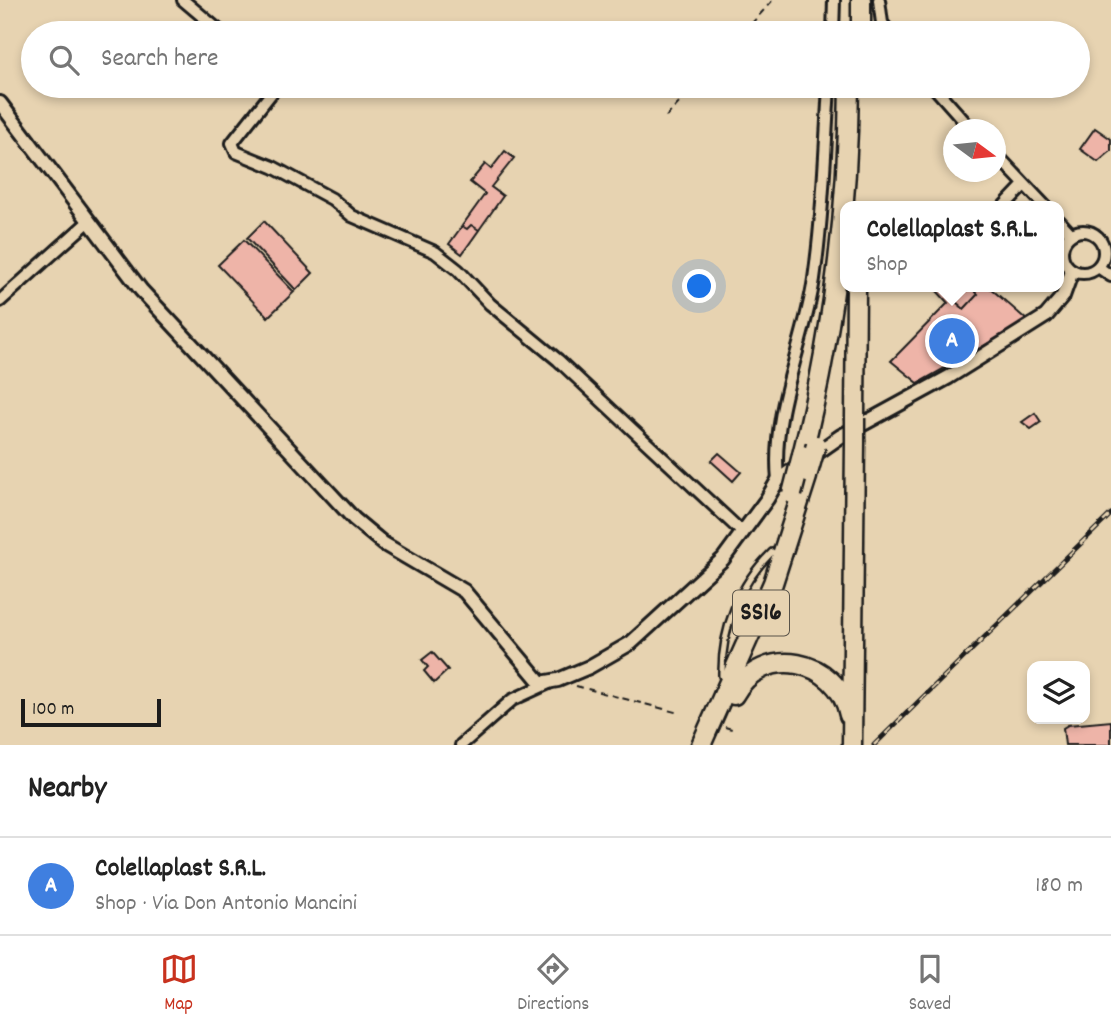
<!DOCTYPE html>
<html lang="en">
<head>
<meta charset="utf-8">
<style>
	body { margin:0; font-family:Dekko,sans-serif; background:#f6f6f6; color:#222 }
	.controls { position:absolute; right:21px; bottom:21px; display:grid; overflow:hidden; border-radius:14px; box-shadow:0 4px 10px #0003 }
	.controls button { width:63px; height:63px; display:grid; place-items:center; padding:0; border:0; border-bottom:2px solid #e0e0e0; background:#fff; color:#222; font:35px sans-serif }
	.compass { position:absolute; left:943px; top:119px; width:63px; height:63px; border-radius:50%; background:#fff; box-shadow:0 4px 10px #0003; rotate:105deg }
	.scale { position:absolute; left:21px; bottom:18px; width:140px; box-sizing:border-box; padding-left:7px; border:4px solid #1c1c1c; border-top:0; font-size:19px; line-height:24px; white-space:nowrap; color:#1c1c1c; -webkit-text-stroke:5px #e7d3b1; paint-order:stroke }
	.you { position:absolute; left:700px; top:287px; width:24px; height:24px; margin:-18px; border:5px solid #fff; border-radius:50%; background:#1a73e8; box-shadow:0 0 0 10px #1a73e833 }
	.badge { display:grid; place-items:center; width:46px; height:46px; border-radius:50%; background:#c8321e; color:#fff; font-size:23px; font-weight:700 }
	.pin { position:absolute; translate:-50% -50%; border:4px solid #fff; box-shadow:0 2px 7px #0006 }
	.popup { position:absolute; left:840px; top:201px; width:224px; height:91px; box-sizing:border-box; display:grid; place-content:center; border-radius:14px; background:#fff; filter:drop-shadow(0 2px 5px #0005); font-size:23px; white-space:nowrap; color:#767676 }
	.popup b { font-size:26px; color:#222 }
	.popup::after { content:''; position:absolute; left:50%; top:100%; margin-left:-14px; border:14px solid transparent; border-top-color:#fff }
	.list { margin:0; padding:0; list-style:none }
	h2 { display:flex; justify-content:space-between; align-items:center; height:91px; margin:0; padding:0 28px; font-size:30px }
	h2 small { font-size:23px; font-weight:400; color:#767676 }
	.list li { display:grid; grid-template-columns:46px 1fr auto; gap:21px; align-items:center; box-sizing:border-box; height:98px; padding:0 28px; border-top:2px solid #e0e0e0 }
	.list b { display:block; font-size:26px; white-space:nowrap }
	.list p { margin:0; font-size:23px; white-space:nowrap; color:#767676 }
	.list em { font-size:23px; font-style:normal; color:#767676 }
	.icon { flex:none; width:38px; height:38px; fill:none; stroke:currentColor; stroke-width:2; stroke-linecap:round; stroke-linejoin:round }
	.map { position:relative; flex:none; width:1111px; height:745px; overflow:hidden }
	.search { position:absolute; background:#fff; box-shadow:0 4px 10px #0003; left:21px; right:21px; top:21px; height:77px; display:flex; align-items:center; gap:18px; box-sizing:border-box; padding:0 24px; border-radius:38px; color:#767676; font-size:26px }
	.sheet { height:189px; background:#fff }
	nav { display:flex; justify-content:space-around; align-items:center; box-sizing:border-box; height:98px; border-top:2px solid #e0e0e0; background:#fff; font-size:19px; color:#767676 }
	nav a { display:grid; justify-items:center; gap:4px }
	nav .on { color:#c8321e }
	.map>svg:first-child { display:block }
</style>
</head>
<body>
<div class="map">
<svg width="1111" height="745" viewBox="0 0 1111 745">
	<rect width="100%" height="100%" fill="#e7d3b1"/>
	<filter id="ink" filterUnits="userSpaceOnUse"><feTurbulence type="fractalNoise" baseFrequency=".0143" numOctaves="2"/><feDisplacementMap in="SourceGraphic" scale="14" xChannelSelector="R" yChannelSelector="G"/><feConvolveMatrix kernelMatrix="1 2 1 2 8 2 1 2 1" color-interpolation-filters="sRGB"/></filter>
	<g filter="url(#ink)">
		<!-- building -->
		<path fill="#eeb4a8" stroke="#1c1c1c" stroke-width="2" d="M 1095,128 L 1111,139 L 1111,151 L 1098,162 L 1080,149 Z
			M 505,151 L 514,158 L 491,187 L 503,196 L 479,230 L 471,225 L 467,229 L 462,226 L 485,194 L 470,182 L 485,164 L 491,169 Z
			M 264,221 L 313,273 L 296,290 L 247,238 Z
			M 471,225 L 479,230 L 462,254 L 449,244 L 462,226 L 467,229 Z
			M 244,240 L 294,292 L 268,317 L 218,265 Z
			M 941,287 L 989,287 L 1028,321 L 918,383 L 891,361 L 948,303 L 937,291 Z
			M 943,287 L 970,287 L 978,294 L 964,309 L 941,289 Z
			M 1035,413 L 1041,422 L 1031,429 L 1022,422 Z
			M 719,453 L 741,472 L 733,481 L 711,461 Z
			M 432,652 L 448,670 L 434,683 L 424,671 L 428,667 L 422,660 Z
			M 1111,721 L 1111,745 L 1065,745 L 1063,728 L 1068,725 Z"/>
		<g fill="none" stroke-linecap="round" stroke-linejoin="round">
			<!-- service casing -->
			<g stroke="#1c1c1c" stroke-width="10">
				<path id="service" d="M 722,676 C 721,629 739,584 772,552"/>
			</g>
			<!-- minor casing -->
			<g stroke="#1c1c1c" stroke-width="16">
				<path id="minor" d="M 183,0 L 222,33
					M 879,0 L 882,23 L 890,33
					M 833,33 L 834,0
					M 277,86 L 232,143 L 236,152 L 273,167 L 332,199 L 352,216 L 435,252 L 458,270 L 490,304 L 558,360 L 743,533
					M 933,86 L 972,130
					M 996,154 L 1045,206
					M 1004,206 L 1024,185
					M 1059,221 L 1071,234
					M1062 252a21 21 0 1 1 42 0a21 21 0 1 1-42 0Z
					M 1098,267 L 1111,276
					M 0,301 L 88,222
					M 778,480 C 771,411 804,346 814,279 C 823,215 825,150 829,86
					M 461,745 L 512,700 L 549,683"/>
			</g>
			<!-- tertiary casing -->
			<g stroke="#1c1c1c" stroke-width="18">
				<path id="tertiary" d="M 0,103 L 141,290 L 354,519 L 384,544 L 464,591 L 541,683 L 558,680 L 589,667 L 631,643 L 723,559 L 767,499 L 778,480 L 841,436 L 949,377 L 1046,316 L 1063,296 L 1072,271"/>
			</g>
			<!-- trunk casing -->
			<g stroke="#1c1c1c" stroke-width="23">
				<path id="trunk" d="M 861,33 L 861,0
					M 855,418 L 856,287
					M 802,455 C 833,333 848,211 849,86
					M 734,695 C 762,643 838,658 849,715
					M 701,745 L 773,583 L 807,477
					M 852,745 L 855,442"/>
			</g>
			<!-- path -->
			<path stroke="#1c1c1c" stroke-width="2" stroke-dasharray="7 5" stroke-linecap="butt" d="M 743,33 L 773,0
				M 666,117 L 695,86
				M 1111,254 L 1111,257
				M 576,686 L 679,713
				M 725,727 L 735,730"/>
			<!-- service -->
			<use href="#service" stroke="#e7d3b1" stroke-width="5"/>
			<!-- minor -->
			<use href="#minor" stroke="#e7d3b1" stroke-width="10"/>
			<!-- tertiary -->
			<use href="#tertiary" stroke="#e7d3b1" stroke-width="12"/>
			<!-- trunk -->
			<use href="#trunk" stroke="#e7d3b1" stroke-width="18"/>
			<!-- rail casing -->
			<g stroke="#1c1c1c" stroke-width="5">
				<path id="rail" d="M 874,745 L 1111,514"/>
			</g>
			<!-- rail -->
			<use href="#rail" stroke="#e7d3b1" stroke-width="2.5" stroke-dasharray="8" stroke-linecap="butt"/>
			<!-- trunk-bridge casing -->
			<g stroke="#1c1c1c" stroke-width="23" stroke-linecap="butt">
				<path id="trunk-bridge" d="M 855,442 L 855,418
					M 808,473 L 816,445
					M 792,494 L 802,455"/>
			</g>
			<!-- trunk-bridge -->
			<use href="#trunk-bridge" stroke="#e7d3b1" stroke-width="18"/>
		</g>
	</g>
	<g text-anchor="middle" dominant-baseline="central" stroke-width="5" stroke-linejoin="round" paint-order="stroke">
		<!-- shield labels -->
		<rect fill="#e7d3b1" stroke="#595349" stroke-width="2" x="733" y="590.5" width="56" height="45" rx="5"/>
		<g font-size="26" font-weight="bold" fill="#1c1c1c">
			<text x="761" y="613">SS16</text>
		</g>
	</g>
</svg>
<div class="controls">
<button><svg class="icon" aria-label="layers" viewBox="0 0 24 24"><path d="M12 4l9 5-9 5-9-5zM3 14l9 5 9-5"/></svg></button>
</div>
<svg class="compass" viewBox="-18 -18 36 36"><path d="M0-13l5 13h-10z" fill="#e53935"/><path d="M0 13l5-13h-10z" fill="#767676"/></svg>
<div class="scale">100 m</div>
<div class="you"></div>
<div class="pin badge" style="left:952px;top:341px;background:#3f7fe0">A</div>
<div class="popup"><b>Colellaplast S.R.L.</b>Shop</div>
<div class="search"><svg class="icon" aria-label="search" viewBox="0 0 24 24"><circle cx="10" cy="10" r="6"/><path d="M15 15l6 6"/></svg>Search here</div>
</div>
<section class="sheet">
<h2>Nearby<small></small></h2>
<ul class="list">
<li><span class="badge" style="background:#3f7fe0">A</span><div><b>Colellaplast S.R.L.</b><p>Shop · Via Don Antonio Mancini</p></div><em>180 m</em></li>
</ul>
</section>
<nav>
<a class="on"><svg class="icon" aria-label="map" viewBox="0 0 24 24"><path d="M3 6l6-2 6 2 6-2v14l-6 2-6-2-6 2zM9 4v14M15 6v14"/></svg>Map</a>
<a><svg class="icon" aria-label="directions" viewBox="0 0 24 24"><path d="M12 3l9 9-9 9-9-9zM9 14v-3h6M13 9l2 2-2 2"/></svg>Directions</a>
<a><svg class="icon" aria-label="saved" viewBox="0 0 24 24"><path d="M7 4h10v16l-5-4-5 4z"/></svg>Saved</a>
</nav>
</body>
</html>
